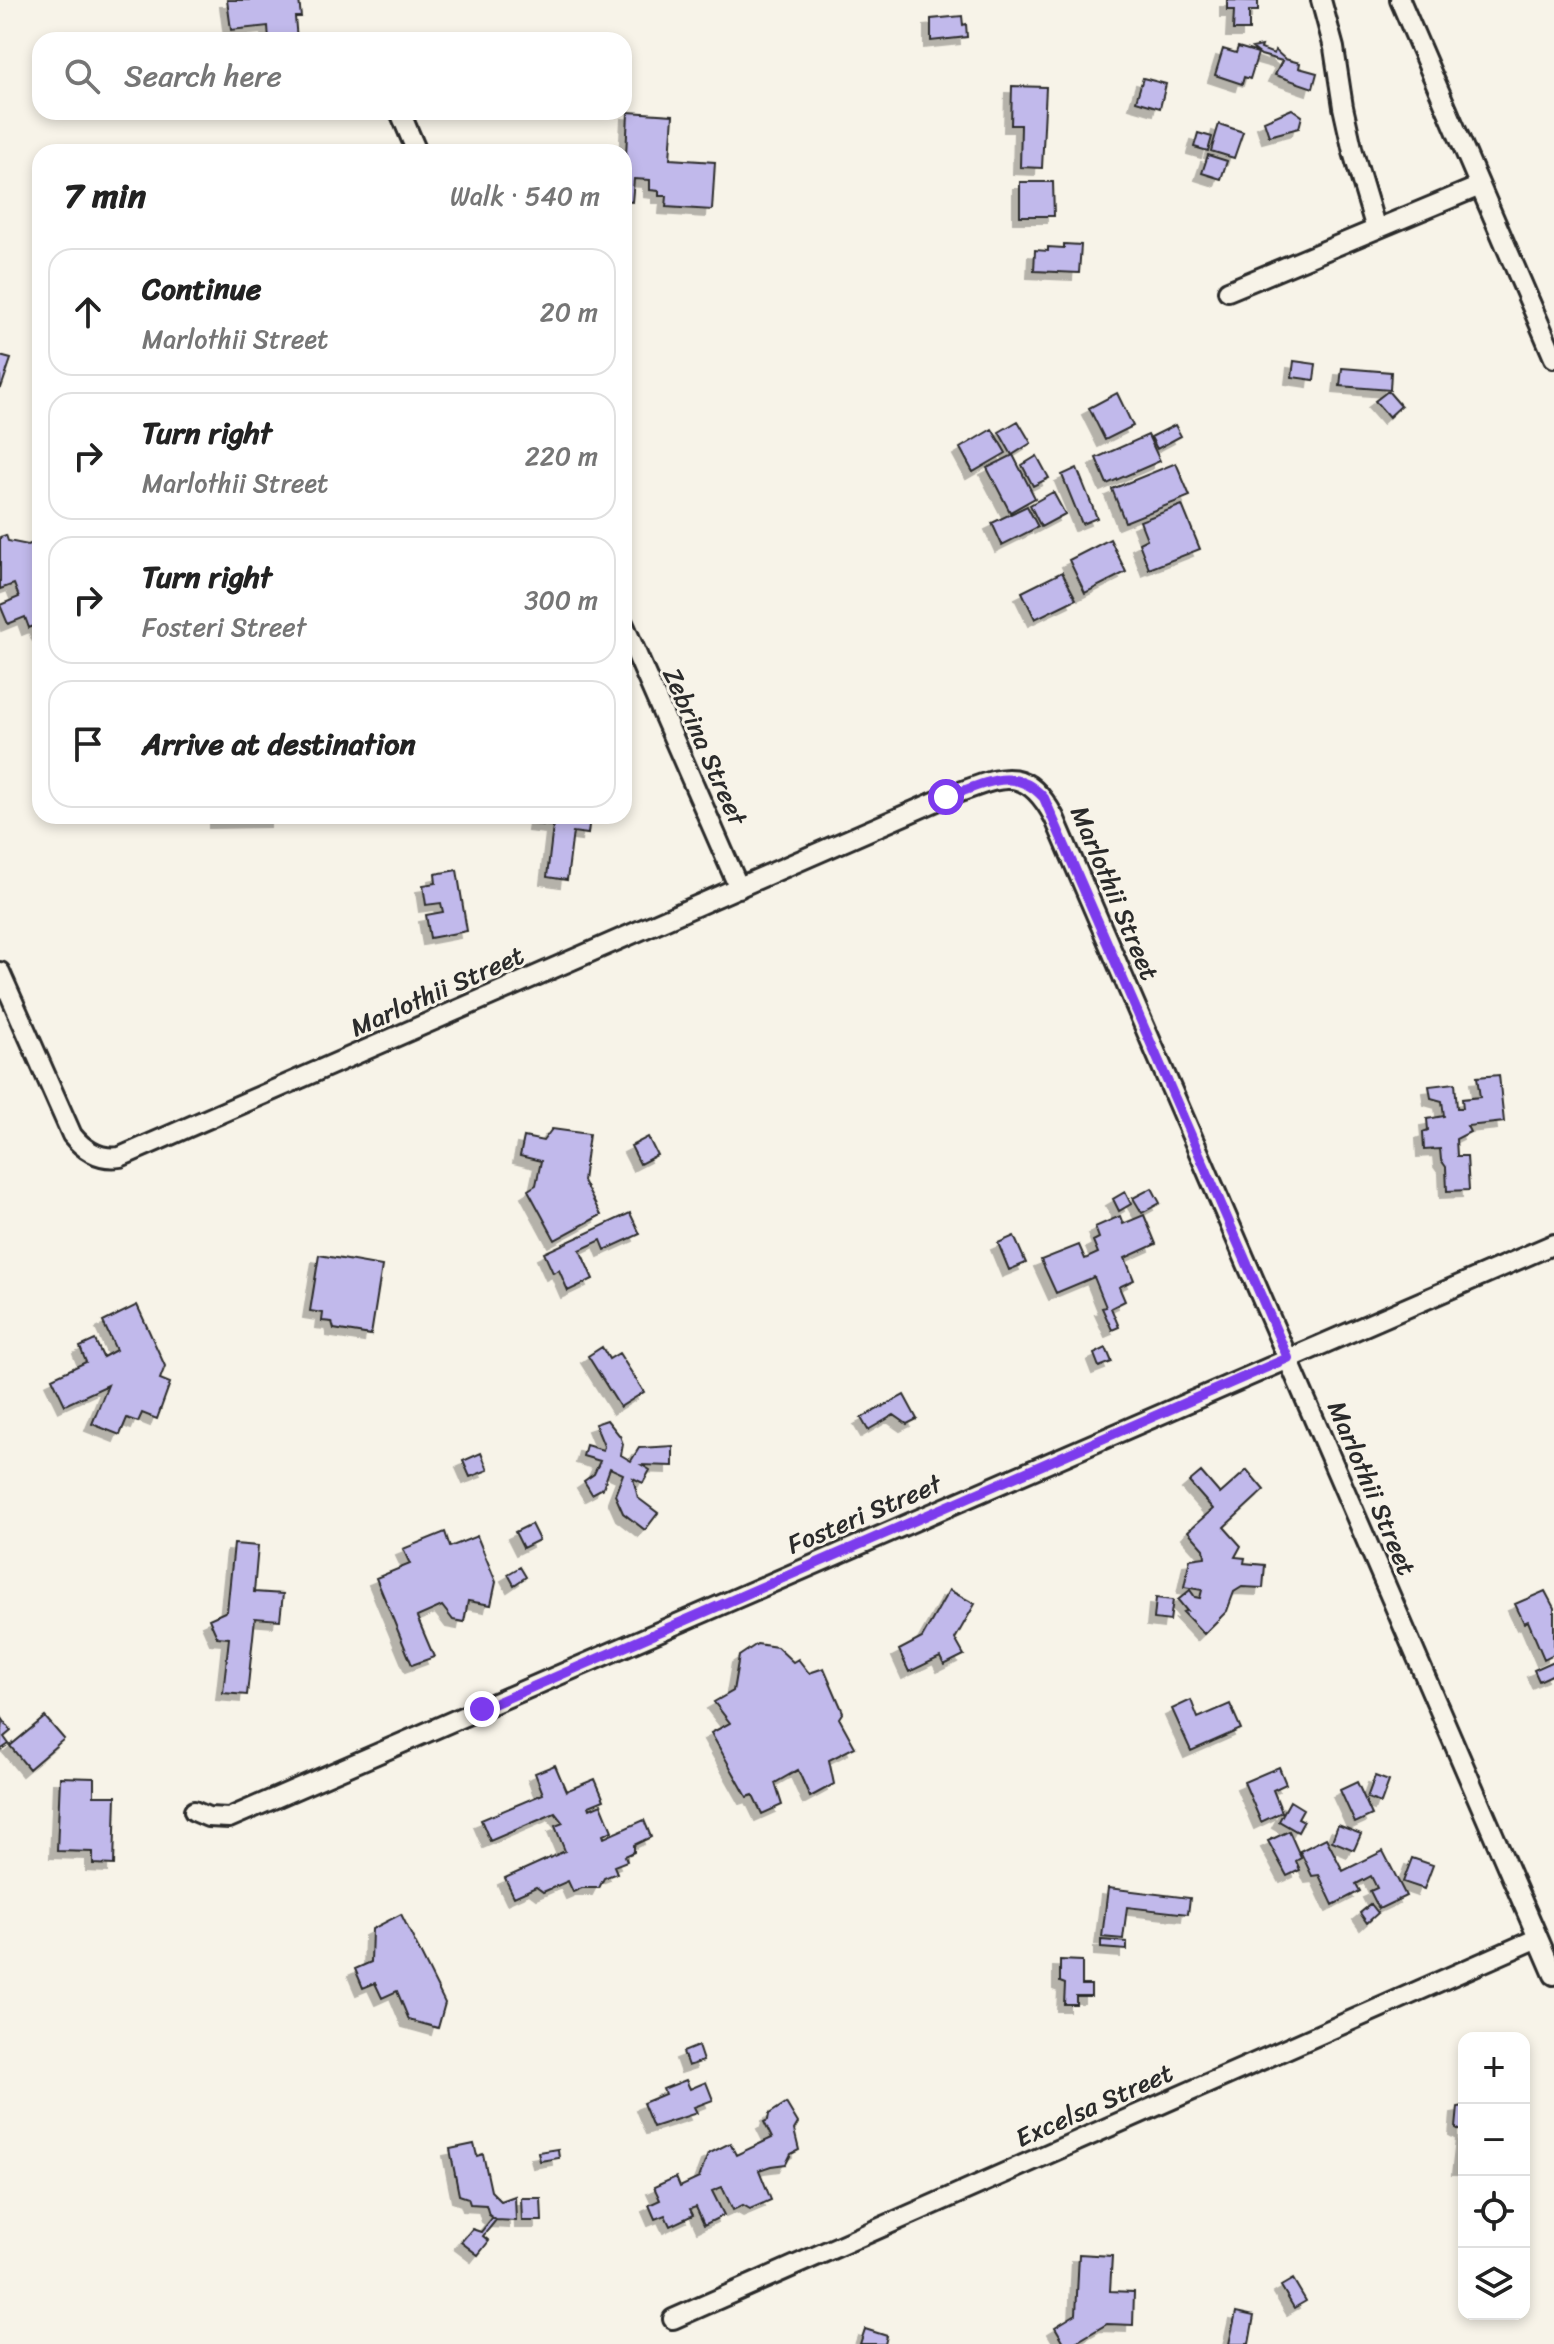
<!DOCTYPE html>
<html lang="en">
<head>
<meta charset="utf-8">
<style>
	body { margin:0; font-family:Sriracha,sans-serif; background:#f2f2f2; color:#222 }
	.controls { position:absolute; right:24px; bottom:24px; display:grid; overflow:hidden; border-radius:16px; box-shadow:0 4px 12px #0003 }
	.controls button { width:72px; height:72px; display:grid; place-items:center; padding:0; border:0; border-bottom:2px solid #e0e0e0; background:#fff; color:#222; font:40px sans-serif }
	.stop { position:absolute; width:24px; height:24px; margin:-18px; border:6px solid #7c3aed; border-radius:50%; background:#fff }
	.stop.end { background:#7c3aed; border-color:#fff; box-shadow:0 2px 8px #0008 }
	.list { margin:0; padding:0; list-style:none }
	h2 { display:flex; justify-content:space-between; align-items:center; height:104px; margin:0; padding:0 32px; font-size:34px }
	h2 small { font-size:26px; font-weight:400; color:#767676 }
	.list li { display:grid; grid-template-columns:52px 1fr auto; gap:24px; align-items:center; box-sizing:border-box; height:128px; margin:0 16px 16px; padding:0 16px; border:2px solid #e0e0e0; border-radius:24px }
	.list b { display:block; font-size:30px; white-space:nowrap }
	.list p { margin:0; font-size:26px; white-space:nowrap; color:#767676 }
	.list em { font-size:26px; font-style:normal; color:#767676 }
	.icon { flex:none; width:44px; height:44px; fill:none; stroke:currentColor; stroke-width:2; stroke-linecap:round; stroke-linejoin:round }
	.map { position:relative; flex:none; width:1554px; height:2344px; overflow:hidden }
	.search { position:absolute; background:#fff; box-shadow:0 4px 12px #0003; left:32px; top:32px; width:600px; height:88px; display:flex; align-items:center; gap:20px; box-sizing:border-box; padding:0 28px; border-radius:24px; color:#767676; font-size:30px }
	.panel { position:absolute; background:#fff; box-shadow:0 4px 12px #0003; left:32px; top:144px; width:600px; height:680px; border-radius:24px }
	.map>svg:first-child { display:block }
</style>
</head>
<body>
<div class="map">
<svg width="1554" height="2344" viewBox="0 0 1554 2344">
	<defs>
		<filter id="shadow"><feDropShadow dx="-7" dy="7" stdDeviation="0" flood-color="#0004"/></filter>
	</defs>
	<rect width="100%" height="100%" fill="#f7f3e8"/>
	<filter id="ink" filterUnits="userSpaceOnUse"><feTurbulence type="fractalNoise" baseFrequency=".0125" numOctaves="2"/><feDisplacementMap in="SourceGraphic" scale="16" xChannelSelector="R" yChannelSelector="G"/><feConvolveMatrix kernelMatrix="1 2 1 2 8 2 1 2 1" color-interpolation-filters="sRGB"/></filter>
	<g filter="url(#ink)">
		<!-- building -->
		<path fill="#c1b9eb" stroke="#2b2b2b" stroke-width="2" filter="url(#shadow)" d="M 227,0 L 299,0 L 301,17 L 295,17 L 297,40 L 269,40 L 268,26 L 231,30 Z
			M 1227,0 L 1258,1 L 1258,11 L 1249,11 L 1249,30 L 1233,30 L 1234,10 L 1227,10 Z
			M 962,16 L 963,25 L 966,24 L 967,37 L 931,41 L 931,19 Z
			M 1262,46 L 1261,49 L 1274,54 L 1275,50 L 1285,59 L 1300,63 L 1299,68 L 1317,73 L 1313,88 L 1275,75 L 1282,61 L 1261,55 L 1252,48 Z
			M 1238,47 L 1258,53 L 1250,79 L 1244,77 L 1242,84 L 1215,75 L 1223,49 L 1236,53 Z
			M 1143,78 L 1166,84 L 1160,108 L 1136,101 Z
			M 1012,86 L 1046,87 L 1042,168 L 1020,167 L 1021,125 L 1011,125 Z
			M 1292,109 L 1302,116 L 1299,128 L 1269,136 L 1264,121 Z
			M 628,112 L 673,115 L 670,159 L 715,162 L 712,210 L 666,207 L 667,196 L 659,196 L 659,191 L 650,190 L 650,180 L 634,179 L 632,202 L 624,201 Z
			M 1219,124 L 1243,132 L 1234,158 L 1211,151 Z
			M 1198,133 L 1212,137 L 1208,151 L 1194,147 Z
			M 1208,155 L 1227,161 L 1221,179 L 1202,173 Z
			M 1020,182 L 1053,182 L 1054,216 L 1020,216 Z
			M 1064,244 L 1081,245 L 1079,273 L 1034,271 L 1035,250 L 1048,251 L 1048,247 L 1064,248 Z
			M 0,356 L 11,359 L 1,388 L 0,388 Z
			M 1294,361 L 1316,364 L 1314,380 L 1292,377 Z
			M 1342,368 L 1391,372 L 1390,390 L 1340,386 Z
			M 1388,391 L 1401,406 L 1389,417 L 1375,401 Z
			M 1117,393 L 1133,426 L 1105,440 L 1089,408 Z
			M 1018,421 L 1031,443 L 1012,455 L 999,432 Z
			M 1175,425 L 1181,436 L 1157,449 L 1151,437 Z
			M 992,429 L 1006,453 L 973,472 L 960,448 Z
			M 1148,435 L 1160,461 L 1107,484 L 1096,458 Z
			M 1013,455 L 1035,498 L 1010,512 L 987,468 Z
			M 1037,456 L 1049,478 L 1033,486 L 1022,465 Z
			M 1176,463 L 1190,496 L 1125,522 L 1112,489 Z
			M 1077,468 L 1097,518 L 1082,524 L 1062,475 Z
			M 1053,492 L 1065,514 L 1041,527 L 1030,505 Z
			M 1182,505 L 1200,549 L 1149,569 L 1139,543 L 1147,539 L 1140,521 Z
			M 1027,506 L 1038,527 L 1002,545 L 992,523 Z
			M 6,535 L 8,541 L 28,545 L 40,540 L 40,635 L 36,625 L 29,628 L 25,617 L 8,624 L 0,605 L 19,597 L 14,584 L 0,589 L 0,537 Z
			M 1110,539 L 1126,572 L 1085,593 L 1069,560 Z
			M 1062,572 L 1076,599 L 1035,619 L 1022,592 Z
			M 216,816 L 277,816 L 277,820 L 216,821 Z
			M 536,816 L 590,816 L 588,834 L 573,832 L 567,880 L 547,877 L 553,826 L 535,824 Z
			M 457,870 L 467,931 L 430,938 L 426,915 L 443,912 L 441,903 L 426,905 L 423,885 L 436,883 L 435,874 Z
			M 1499,1075 L 1504,1122 L 1467,1126 L 1470,1132 L 1456,1139 L 1457,1156 L 1467,1156 L 1469,1190 L 1447,1191 L 1446,1167 L 1441,1160 L 1440,1149 L 1424,1150 L 1423,1132 L 1428,1130 L 1427,1119 L 1444,1116 L 1442,1101 L 1431,1098 L 1429,1086 L 1455,1083 L 1457,1108 L 1463,1108 L 1462,1099 L 1480,1097 L 1477,1077 Z
			M 552,1129 L 589,1134 L 583,1181 L 601,1215 L 555,1240 L 528,1190 L 536,1185 L 541,1161 L 520,1156 L 524,1137 L 543,1141 Z
			M 648,1137 L 657,1155 L 640,1164 L 631,1146 Z
			M 1152,1188 L 1160,1203 L 1142,1213 L 1133,1198 Z
			M 1125,1192 L 1131,1204 L 1119,1211 L 1113,1199 Z
			M 630,1213 L 640,1234 L 605,1250 L 601,1240 L 580,1250 L 593,1279 L 568,1291 L 559,1270 L 553,1273 L 544,1253 Z
			M 1144,1215 L 1156,1244 L 1125,1258 L 1134,1280 L 1119,1287 L 1125,1301 L 1111,1308 L 1119,1327 L 1112,1330 L 1102,1308 L 1106,1307 L 1094,1277 L 1056,1293 L 1041,1260 L 1079,1245 L 1085,1259 L 1098,1253 L 1093,1241 L 1099,1238 L 1095,1227 L 1120,1216 L 1123,1224 Z
			M 1014,1236 L 1026,1263 L 1009,1270 L 998,1243 Z
			M 319,1255 L 382,1266 L 371,1335 L 334,1329 L 332,1322 L 322,1321 L 323,1313 L 310,1311 Z
			M 137,1305 L 165,1366 L 160,1379 L 170,1383 L 157,1419 L 142,1413 L 138,1422 L 127,1418 L 120,1435 L 92,1424 L 108,1385 L 65,1405 L 52,1378 L 86,1362 L 80,1347 L 95,1340 L 103,1357 L 116,1350 L 103,1322 Z
			M 602,1347 L 609,1359 L 619,1353 L 644,1392 L 620,1407 L 588,1356 Z
			M 1106,1348 L 1112,1362 L 1099,1367 L 1094,1354 Z
			M 904,1395 L 917,1419 L 907,1424 L 894,1415 L 868,1430 L 861,1418 Z
			M 607,1420 L 620,1436 L 623,1444 L 621,1455 L 631,1461 L 639,1448 L 673,1446 L 673,1466 L 642,1465 L 650,1470 L 643,1483 L 633,1478 L 638,1498 L 658,1513 L 645,1530 L 623,1513 L 615,1495 L 623,1474 L 610,1468 L 603,1488 L 592,1494 L 584,1481 L 594,1474 L 600,1461 L 583,1456 L 586,1445 L 603,1450 L 604,1446 L 595,1424 Z
			M 481,1453 L 488,1470 L 470,1477 L 463,1461 Z
			M 1247,1470 L 1264,1490 L 1224,1527 L 1241,1546 L 1235,1557 L 1245,1558 L 1244,1563 L 1265,1565 L 1263,1588 L 1242,1587 L 1234,1592 L 1227,1611 L 1204,1634 L 1183,1612 L 1187,1611 L 1178,1600 L 1190,1590 L 1195,1597 L 1200,1598 L 1202,1590 L 1184,1587 L 1190,1559 L 1205,1557 L 1204,1549 L 1188,1531 L 1213,1509 L 1189,1482 L 1201,1472 L 1220,1494 Z
			M 531,1524 L 539,1540 L 523,1548 L 515,1532 Z
			M 445,1532 L 450,1547 L 477,1536 L 496,1582 L 491,1605 L 468,1601 L 464,1622 L 453,1620 L 442,1606 L 417,1617 L 434,1657 L 412,1665 L 376,1578 L 410,1564 L 403,1549 Z
			M 234,1544 L 258,1546 L 254,1592 L 283,1594 L 280,1620 L 255,1618 L 247,1695 L 223,1693 L 229,1638 L 217,1637 L 209,1619 L 227,1611 Z
			M 520,1567 L 526,1577 L 514,1585 L 508,1574 Z
			M 949,1590 L 975,1604 L 955,1639 L 964,1655 L 944,1665 L 940,1657 L 909,1672 L 899,1650 L 922,1638 Z
			M 1545,1591 L 1554,1608 L 1554,1654 L 1544,1659 L 1528,1621 L 1524,1623 L 1515,1604 Z
			M 1156,1598 L 1173,1600 L 1170,1621 L 1154,1619 Z
			M 757,1644 L 777,1647 L 793,1662 L 798,1659 L 809,1673 L 824,1668 L 843,1712 L 839,1718 L 855,1747 L 829,1760 L 834,1784 L 810,1797 L 798,1770 L 775,1783 L 782,1805 L 762,1814 L 753,1795 L 747,1797 L 711,1733 L 730,1723 L 714,1702 L 733,1691 L 739,1656 Z
			M 1554,1661 L 1554,1674 L 1539,1681 L 1534,1670 Z
			M 1191,1700 L 1198,1718 L 1230,1704 L 1241,1729 L 1191,1751 L 1172,1709 Z
			M 45,1717 L 64,1739 L 29,1769 L 10,1746 Z
			M 2,1718 L 11,1731 L 4,1737 L 9,1744 L 0,1750 Z
			M 555,1765 L 566,1791 L 595,1779 L 604,1800 L 589,1806 L 590,1809 L 601,1804 L 612,1831 L 603,1835 L 604,1838 L 644,1820 L 651,1837 L 634,1845 L 634,1852 L 625,1856 L 627,1861 L 614,1866 L 617,1873 L 604,1878 L 599,1888 L 582,1888 L 573,1892 L 568,1881 L 543,1892 L 536,1887 L 514,1897 L 505,1878 L 565,1851 L 555,1826 L 563,1823 L 555,1813 L 490,1841 L 481,1820 L 543,1794 L 535,1773 Z
			M 1279,1767 L 1286,1784 L 1273,1790 L 1282,1812 L 1261,1822 L 1244,1782 Z
			M 1375,1776 L 1389,1781 L 1381,1803 L 1367,1798 Z
			M 60,1777 L 94,1778 L 94,1796 L 116,1796 L 114,1865 L 93,1864 L 93,1852 L 57,1851 Z
			M 1357,1782 L 1372,1815 L 1355,1823 L 1340,1790 Z
			M 1290,1801 L 1303,1809 L 1298,1818 L 1304,1821 L 1298,1832 L 1279,1821 Z
			M 1338,1825 L 1361,1834 L 1354,1850 L 1332,1841 Z
			M 1289,1831 L 1301,1858 L 1296,1861 L 1300,1870 L 1287,1876 L 1268,1841 Z
			M 1326,1838 L 1343,1871 L 1383,1851 L 1406,1896 L 1379,1909 L 1370,1891 L 1377,1888 L 1371,1876 L 1356,1884 L 1360,1891 L 1333,1905 L 1319,1875 L 1312,1876 L 1300,1851 Z
			M 1412,1858 L 1433,1865 L 1424,1889 L 1403,1882 Z
			M 1108,1888 L 1190,1898 L 1188,1914 L 1127,1907 L 1123,1939 L 1102,1937 Z
			M 1371,1904 L 1378,1913 L 1367,1923 L 1360,1913 Z
			M 401,1914 L 445,2003 L 438,2028 L 409,2020 L 397,1991 L 382,1998 L 375,1983 L 363,1988 L 355,1969 L 371,1962 L 372,1929 Z
			M 1101,1940 L 1127,1942 L 1127,1950 L 1101,1948 Z
			M 1060,1960 L 1082,1961 L 1082,1985 L 1091,1985 L 1091,1996 L 1076,1996 L 1076,2004 L 1064,2004 L 1065,1984 L 1060,1982 Z
			M 698,2046 L 703,2061 L 688,2066 L 683,2052 Z
			M 686,2080 L 690,2089 L 706,2082 L 713,2100 L 694,2107 L 697,2113 L 653,2127 L 643,2103 L 665,2094 L 663,2089 Z
			M 786,2103 L 798,2123 L 794,2130 L 799,2150 L 791,2154 L 786,2164 L 771,2166 L 759,2170 L 771,2200 L 750,2209 L 743,2205 L 733,2210 L 722,2187 L 712,2191 L 724,2215 L 704,2225 L 696,2207 L 690,2209 L 693,2215 L 670,2226 L 665,2215 L 655,2219 L 649,2205 L 660,2200 L 654,2187 L 676,2177 L 680,2187 L 699,2178 L 708,2154 L 730,2143 L 736,2155 L 772,2138 L 764,2122 L 768,2120 L 769,2114 Z
			M 1464,2106 L 1464,2168 L 1459,2168 L 1463,2132 L 1456,2128 L 1458,2107 Z
			M 474,2144 L 477,2156 L 483,2154 L 491,2191 L 501,2201 L 515,2196 L 516,2221 L 496,2220 L 489,2215 L 486,2205 L 470,2204 L 468,2198 L 459,2195 L 450,2149 Z
			M 558,2149 L 559,2158 L 540,2161 L 538,2152 Z
			M 521,2198 L 541,2198 L 542,2221 L 522,2221 Z
			M 492,2218 L 496,2220 L 483,2236 L 489,2241 L 478,2255 L 461,2242 L 472,2229 L 481,2232 Z
			M 1079,2254 L 1112,2256 L 1110,2291 L 1134,2292 L 1133,2325 L 1107,2324 L 1073,2344 L 1065,2344 L 1055,2327 L 1076,2314 Z
			M 1293,2279 L 1306,2301 L 1294,2308 L 1281,2286 Z
			M 1236,2312 L 1254,2316 L 1249,2344 L 1229,2344 Z
			M 865,2329 L 887,2336 L 885,2344 L 860,2344 Z"/>
		<g fill="none" stroke-linecap="round" stroke-linejoin="round">
			<!-- street casing -->
			<g stroke="#2b2b2b" stroke-width="24">
				<path id="street" d="M 1321,0 L 1334,48 L 1343,107 L 1353,152 L 1376,229
					M 1400,0 L 1554,358
					M 400,112 L 417,152
					M 1228,291 L 1480,186
					M 624,625 L 739,888
					M 0,972 L 72,1135 C 84,1150 100,1160 120,1157 L 946,797 C 997,780 1023,759 1054,817 L 1554,1975
					M 194,1811 L 208,1817 L 229,1818 L 1554,1244
					M 673,2319 L 1536,1939"/>
			</g>
			<!-- street -->
			<use href="#street" stroke="#f7f3e8" stroke-width="18"/>
		</g>
	</g>
	<g fill="none" stroke-linecap="round" stroke-linejoin="round" filter="url(#ink)">
		<!-- route -->
		<path stroke="#7c3aed" stroke-width="10" d="M 482,1709 L 1288,1358 L 1044,798 C 1014,764 983,785 946,797"/>
	</g>
	<g text-anchor="middle" dominant-baseline="central" stroke-width="6" stroke-linejoin="round" paint-order="stroke">
		<!-- street labels -->
		<g font-size="26" fill="#2b2b2b" stroke="#f7f3e8">
			<text transform="translate(705 746) rotate(66)">Zebrina Street</text>
			<text transform="translate(1115 893) rotate(67)">Marlothii Street</text>
			<text transform="translate(437 991) rotate(-24)">Marlothii Street</text>
			<text transform="translate(1372 1488) rotate(67)">Marlothii Street</text>
			<text transform="translate(864 1514) rotate(-23)">Fosteri Street</text>
			<text transform="translate(1094 2105) rotate(-24)">Excelsa Street</text>
		</g>
	</g>
</svg>
<div class="controls">
<button>+</button>
<button>−</button>
<button><svg class="icon" aria-label="locate" viewBox="0 0 24 24"><circle cx="12" cy="12" r="6"/><path d="M12 2v4M12 18v4M2 12h4M18 12h4"/></svg></button>
<button><svg class="icon" aria-label="layers" viewBox="0 0 24 24"><path d="M12 4l9 5-9 5-9-5zM3 14l9 5 9-5"/></svg></button>
</div>
<div class="stop" style="left:946px;top:797px"></div>
<div class="stop end" style="left:482px;top:1709px"></div>
<div class="search"><svg class="icon" aria-label="search" viewBox="0 0 24 24"><circle cx="10" cy="10" r="6"/><path d="M15 15l6 6"/></svg>Search here</div>
<section class="panel">
<h2>7 min<small>Walk · 540 m</small></h2>
<ul class="list">
<li><svg class="icon" aria-label="ahead" viewBox="0 0 24 24"><path d="M12 20V5M6 11l6-6 6 6"/></svg><div><b>Continue</b><p>Marlothii Street</p></div><em>20 m</em></li>
<li><svg class="icon" aria-label="right" viewBox="0 0 24 24"><path d="M7 20v-9h11M14 6l5 5-5 5"/></svg><div><b>Turn right</b><p>Marlothii Street</p></div><em>220 m</em></li>
<li><svg class="icon" aria-label="right" viewBox="0 0 24 24"><path d="M7 20v-9h11M14 6l5 5-5 5"/></svg><div><b>Turn right</b><p>Fosteri Street</p></div><em>300 m</em></li>
<li><svg class="icon" aria-label="arrive" viewBox="0 0 24 24"><path d="M6 21V4h12l-3 4 3 4H6"/></svg><div><b>Arrive at destination</b></div></li>
</ul>
</section>
</div>
</body>
</html>
